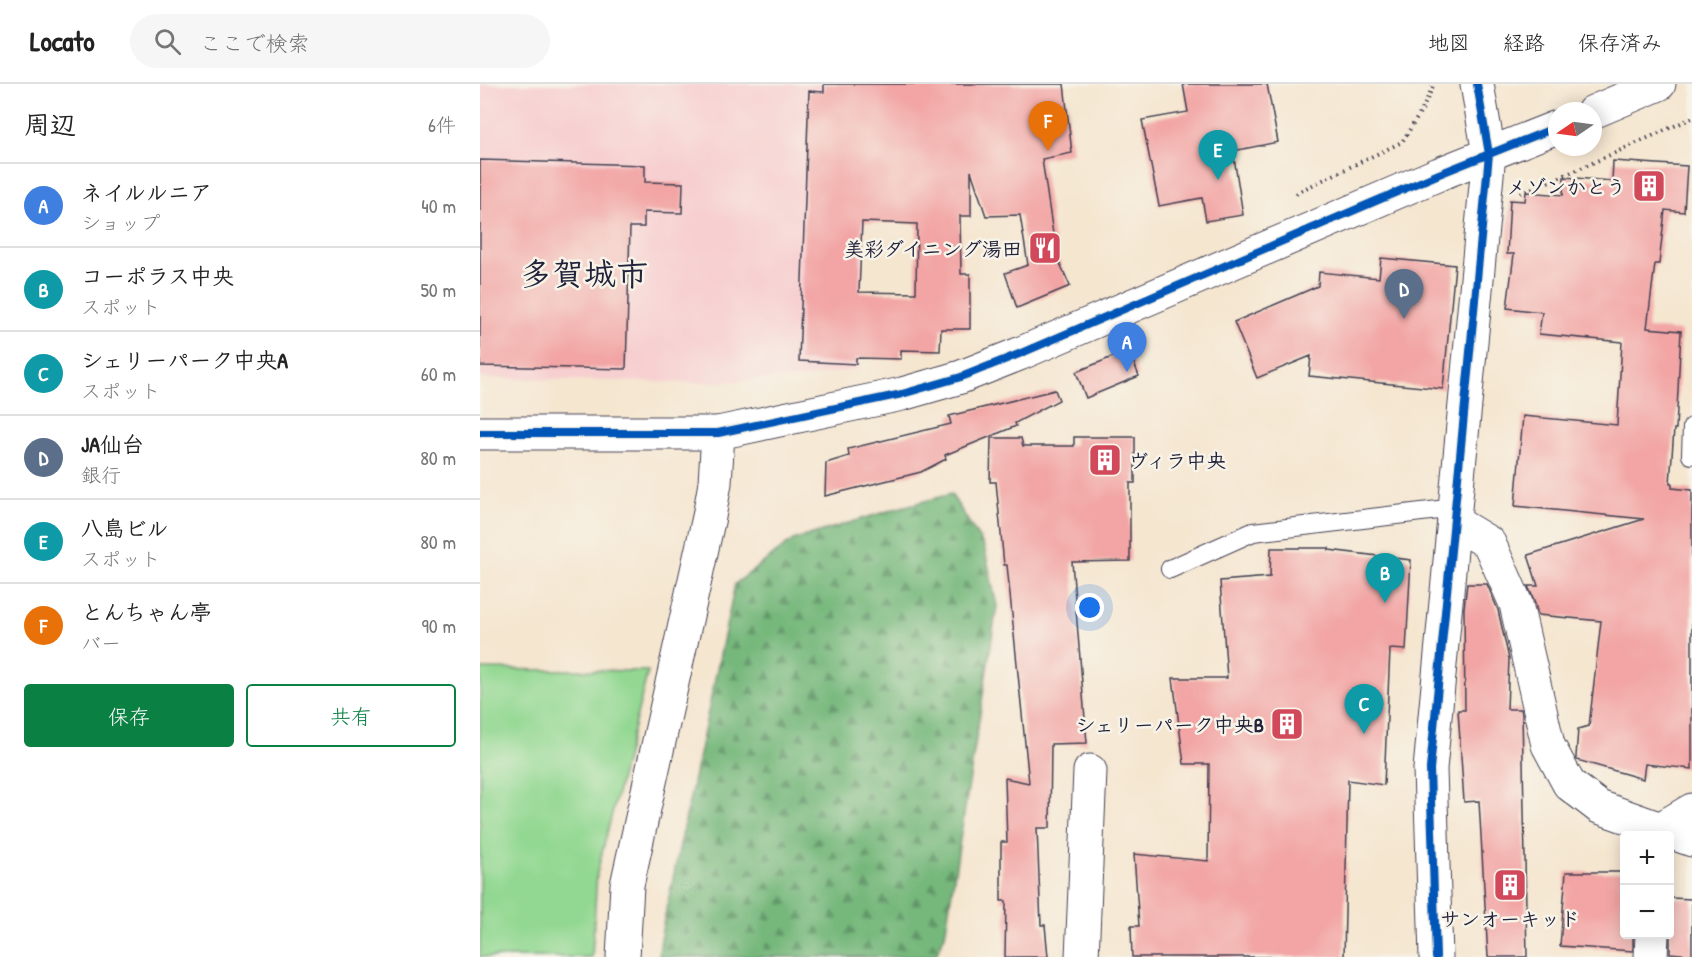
<!DOCTYPE html>
<html lang="ja">
<head>
<meta charset="utf-8">
<style>
	body { margin:0; font-family:"Patrick Hand","Klee One",sans-serif; background:#f6f6f6; color:#222 }
	.controls { position:absolute; right:18px; bottom:18px; display:grid; overflow:hidden; border-radius:6px; box-shadow:0 3px 15px #0003 }
	.controls button { width:54px; height:54px; display:grid; place-items:center; padding:0; border:0; border-bottom:2px solid #e0e0e0; background:#fff; color:#222; font:30px sans-serif }
	.compass { position:absolute; left:1068px; top:18px; width:54px; height:54px; border-radius:50%; background:#fff; box-shadow:0 3px 15px #0003; rotate:257deg }
	.you { position:absolute; left:610px; top:524px; width:21px; height:21px; margin:-15px; border:4px solid #fff; border-radius:50%; background:#1a73e8; box-shadow:0 0 0 9px #1a73e833 }
	.badge { display:grid; place-items:center; width:39px; height:39px; border-radius:50%; background:#0b8043; color:#fff; font-size:20px; font-weight:700 }
	.pin { position:absolute; translate:-50% -50px; filter:drop-shadow(0 2px 3px #0008) }
	.pin::after { content:''; position:absolute; top:32px; width:21px; height:18px; background:inherit; clip-path:polygon(0 0,100% 0,50% 100%) }
	.list { margin:0; padding:0; list-style:none }
	h2 { display:flex; justify-content:space-between; align-items:center; height:78px; margin:0; padding:0 24px; font-size:26px }
	h2 small { font-size:20px; font-weight:400; color:#767676 }
	.list li { display:grid; grid-template-columns:39px 1fr auto; gap:18px; align-items:center; box-sizing:border-box; height:84px; padding:0 24px; border-top:2px solid #e0e0e0 }
	.list b { display:block; font-size:22px; white-space:nowrap }
	.list p { margin:0; font-size:20px; white-space:nowrap; color:#767676 }
	.list em { font-size:20px; font-style:normal; color:#767676 }
	.actions { display:flex; gap:12px; padding:18px 24px }
	.actions a { flex:1; padding:14px 0; border:2px solid #0b8043; border-radius:6px; text-align:center; font-size:21px; color:#0b8043 }
	.actions .main { background:#0b8043; color:#fff }
	.icon { flex:none; width:33px; height:33px; fill:none; stroke:currentColor; stroke-width:2; stroke-linecap:round; stroke-linejoin:round }
	.map { position:relative; flex:none; width:1212px; height:873px; overflow:hidden }
	header { display:flex; align-items:center; gap:36px; box-sizing:border-box; height:84px; padding:0 30px; background:#fff; border-bottom:2px solid #e0e0e0 }
	header strong { font-size:28px }
	nav { display:flex; gap:33px; margin-inline-start:auto; font-size:21px }
	.search { width:420px; height:54px; background:#f6f6f6; display:flex; align-items:center; gap:15px; box-sizing:border-box; padding:0 21px; border-radius:33px; color:#767676; font-size:22px }
	main { display:flex }
	aside { flex:1; background:#fff }
	.map>svg:first-child { display:block }
</style>
</head>
<body>
<header>
<strong>Locato</strong>
<div class="search"><svg class="icon" aria-label="search" viewBox="0 0 24 24"><circle cx="10" cy="10" r="6"/><path d="M15 15l6 6"/></svg>ここで検索</div>
<nav><a>地図</a><a>経路</a><a>保存済み</a></nav>
</header>
<main>
<aside>
<h2>周辺<small>6件</small></h2>
<ul class="list">
<li><span class="badge" style="background:#3f7fe0">A</span><div><b>ネイルルニア</b><p>ショップ</p></div><em>40 m</em></li>
<li><span class="badge" style="background:#0f9aa8">B</span><div><b>コーポラス中央</b><p>スポット</p></div><em>50 m</em></li>
<li><span class="badge" style="background:#0f9aa8">C</span><div><b>シェリーパーク中央A</b><p>スポット</p></div><em>60 m</em></li>
<li><span class="badge" style="background:#5c6f8a">D</span><div><b>JA仙台</b><p>銀行</p></div><em>80 m</em></li>
<li><span class="badge" style="background:#0f9aa8">E</span><div><b>八島ビル</b><p>スポット</p></div><em>80 m</em></li>
<li><span class="badge" style="background:#e8710a">F</span><div><b>とんちゃん亭</b><p>バー</p></div><em>90 m</em></li>
</ul>
<div class="actions"><a class="main">保存</a><a>共有</a></div>
</aside>
<div class="map">
<svg width="1212" height="873" viewBox="0 0 1212 873">
	<defs>
		<pattern id="forest-firs" width="22" height="20" patternUnits="userSpaceOnUse" patternTransform="scale(1.5)"><rect width="22" height="20" fill="#76b87c"/><path d="M5 1l3.5 6h-7zM16 11l3.5 6h-7z" fill="#609567"/></pattern>
	</defs>
	<rect width="100%" height="100%" fill="#f7f3e8"/>
	<filter id="ink" filterUnits="userSpaceOnUse"><feTurbulence type="fractalNoise" baseFrequency=".0167" numOctaves="2"/><feDisplacementMap in="SourceGraphic" scale="12" xChannelSelector="R" yChannelSelector="G"/><feConvolveMatrix kernelMatrix="1 2 1 2 8 2 1 2 1" color-interpolation-filters="sRGB"/></filter>
	<filter id="wash" filterUnits="userSpaceOnUse"><feTurbulence type="fractalNoise" baseFrequency=".008" numOctaves="4" result="noise"/><feDisplacementMap in="SourceGraphic" scale="24" xChannelSelector="R" yChannelSelector="G"/><feGaussianBlur stdDeviation="1.35" result="paint"/><feColorMatrix in="noise" values="0 0 0 0 0 0 0 0 0 0 0 0 0 0 0 0 0 1.4 0 .05"/><feComposite in="paint" operator="in"/></filter>
	<g filter="url(#wash)">
		<rect width="100%" height="100%" fill="#f5e6d0"/>
		<!-- built -->
		<path fill="#f7cfd0" d="M 0,0 L 544,0 L 389,27 L 378,285 L 321,294 L 216,299 L 0,294 Z"/>
		<!-- forest -->
		<path fill="url(#forest-firs)" stroke="#4c6d5c" stroke-width="1.5" d="M 471,410 L 504,462 L 517,522 L 465,851 L 455,873 L 179,873 L 182,846 L 255,500 L 313,456 L 418,424 Z"/>
		<!-- park -->
		<path fill="#93d892" stroke="#5a7d66" stroke-width="1.5" d="M 0,585 L 168,587 L 117,789 L 112,873 L 0,873 Z"/>
		<g id="blocks">
			<!-- building -->
			<path fill="#f2a5a4" fill-rule="evenodd" d="M 344,0 L 584,0 L 592,69 L 562,75 L 576,170 L 590,202 L 537,224 L 525,189 L 548,181 L 540,131 L 506,132 L 491,87 L 491,132 L 480,132 L 481,190 L 490,190 L 490,245 L 461,245 L 460,267 L 421,266 L 421,275 L 376,274 L 376,280 L 319,277 L 329,7 L 344,8 ZM 382,138 L 437,140 L 436,209 L 379,208 Z
				M 703,0 L 787,0 L 798,58 L 753,67 L 763,131 L 726,137 L 722,114 L 679,122 L 662,36 L 708,28 Z
				M 0,76 L 165,81 L 165,98 L 203,99 L 202,129 L 164,128 L 164,143 L 150,143 L 146,285 L 0,282 Z
				M 1133,77 L 1207,82 L 1204,128 L 1185,126 L 1179,180 L 1175,180 L 1167,244 L 1201,247 L 1196,345 L 1194,345 L 1190,399 L 1192,399 L 1192,404 L 1212,406 L 1212,685 L 1165,680 L 1163,695 L 1097,676 L 1096,673 L 1098,645 L 1109,642 L 1121,537 L 1058,531 L 1054,516 L 1048,502 L 1058,502 L 1048,471 L 1164,435 L 1035,422 L 1043,332 L 1137,341 L 1142,258 L 1059,250 L 1062,228 L 1027,224 L 1034,170 L 1027,170 L 1030,116 L 1045,117 L 1046,108 L 1083,111 L 1084,93 L 1132,97 Z
				M 901,174 L 975,181 L 963,305 L 829,292 L 831,272 L 777,294 L 754,238 L 838,202 L 839,188 L 899,194 Z
				M 649,266 L 659,292 L 606,314 L 596,288 Z
				M 575,306 L 579,316 L 535,339 L 536,342 L 465,371 L 466,375 L 441,388 L 345,412 L 346,379 L 369,372 L 368,365 L 471,340 L 469,332 Z
				M 594,353 L 655,353 L 655,399 L 650,399 L 650,477 L 592,478 L 607,659 L 571,660 L 570,744 L 557,744 L 561,841 L 565,841 L 568,873 L 525,873 L 526,817 L 521,817 L 521,758 L 527,758 L 525,694 L 549,699 L 527,481 L 524,481 L 516,398 L 510,398 L 511,354 L 541,354 L 543,362 L 594,362 Z
				M 791,464 L 849,464 L 849,466 L 931,476 L 926,566 L 910,565 L 904,701 L 868,696 L 864,873 L 652,873 L 651,842 L 659,842 L 654,770 L 728,777 L 729,680 L 704,680 L 693,594 L 747,594 L 740,497 L 790,493 Z
				M 987,500 L 1007,500 L 1018,526 L 1029,575 L 1027,625 L 1041,625 L 1042,629 L 1047,873 L 1008,873 L 999,717 L 984,718 L 978,626 L 985,626 L 984,524 Z
				M 1086,788 L 1144,788 L 1144,850 L 1153,850 L 1153,867 L 1080,862 Z
				M 1190,814 L 1212,815 L 1212,871 L 1190,869 Z"/>
		</g>
	</g>
	<g filter="url(#ink)">
		<use href="#blocks" fill-opacity="0" stroke="#423f51" stroke-width="1.5"/>
		<g fill="none" stroke-linecap="round" stroke-linejoin="round">
			<!-- service casing -->
			<g stroke="#423f51" stroke-width="20">
				<path id="service" d="M 1211,371 L 1212,343
					M 690,485 L 773,448 L 975,424"/>
			</g>
			<!-- minor casing -->
			<g stroke="#423f51" stroke-width="35">
				<path id="minor" d="M 974,438 L 1009,459 L 1036,520 L 1068,661 L 1089,700 L 1119,723 L 1212,756
					M 1180,752 L 1180,745 L 1212,726
					M 143,873 L 147,801 L 229,433 L 235,399 L 238,349
					M 602,873 L 610,687
					M 956,873 L 950,685 L 1009,70
					M 1171,873 L 1172,850"/>
			</g>
			<!-- tertiary casing -->
			<g stroke="#423f51" stroke-width="35">
				<path id="tertiary" d="M 997,0 L 1009,70
					M 1113,28 L 1179,0
					M 0,349 L 238,349 L 422,310 L 481,293 L 539,270 L 959,90 L 1077,43"/>
			</g>
			<!-- path -->
			<path stroke="#423f51" stroke-width="4" stroke-dasharray="1.5 4.5" stroke-linecap="butt" d="M 1040,109 L 1090,89 L 1212,34
				M 816,110 L 822,106 L 922,58 L 942,26 L 954,0"/>
			<!-- service -->
			<use href="#service" stroke="#fff" stroke-width="18"/>
			<!-- minor -->
			<use href="#minor" stroke="#fff" stroke-width="33"/>
			<!-- tertiary -->
			<use href="#tertiary" stroke="#fff" stroke-width="33"/>
			<!-- cycleway casing -->
			<g stroke="#f7f3e8" stroke-width="11">
				<path id="cycleway" d="M 0,349 L 238,349 L 422,310 L 481,293 L 539,270 L 959,90 L 1077,43
					M 956,873 L 950,685 L 1009,70 L 997,0"/>
			</g>
			<!-- cycleway -->
			<use href="#cycleway" stroke="#0057b8" stroke-width="8"/>
		</g>
	</g>
	<!-- icons -->
	<defs>
		<g id="building-square" transform="scale(1.725)"><rect x="-9" y="-9" width="18" height="18" rx="4" fill="#d1495b" stroke="#f7f3e8"/><path d="M-4-6H4V6H1V3H-1V6H-4ZM-2.5-4.3h1.7v1.8h-1.7ZM.8-4.3h1.7v1.8H.8ZM-2.5-1h1.7V.8h-1.7ZM.8-1h1.7V.8H.8Z" fill="#fff"/></g>
		<g id="restaurant-square" transform="scale(1.725)"><rect x="-9" y="-9" width="18" height="18" rx="4" fill="#d1495b" stroke="#f7f3e8"/><path d="M-5-6h1v4h1v-4h1v4h1v-4h1v5L-1.5 .5V6h-2V.5L-5-1ZM5-6V6H3V1.5H1.5Q1.5-4 5-6Z" fill="#fff"/></g>
	</defs>
	<g fill-rule="evenodd">
		<use href="#building-square" x="1169" y="102"/>
		<use href="#restaurant-square" x="565" y="164"/>
		<use href="#building-square" x="625" y="376"/>
		<use href="#building-square" x="807" y="640"/>
		<use href="#building-square" x="1030" y="801"/>
	</g>
	<g text-anchor="middle" dominant-baseline="central" stroke-width="5" stroke-linejoin="round" paint-order="stroke">
		<!-- poi labels -->
		<g font-size="20" font-weight="bold" fill="#22223b" stroke="#f7f3e8" text-anchor="end">
			<text x="1146" y="102">メゾンかとう</text>
			<text x="542" y="164">美彩ダイニング湯田</text>
			<text x="648" y="376" text-anchor="start">ヴィラ中央</text>
			<text x="784" y="640">シェリーパーク中央B</text>
			<text x="1030" y="834" text-anchor="middle">サンオーキッド</text>
		</g>
		<!-- town labels -->
		<g font-size="32" font-weight="bold" fill="#22223b" stroke="#f7f3e8">
			<text x="104" y="189">多賀城市</text>
		</g>
	</g>
</svg>
<div class="controls">
<button>+</button>
<button>−</button>
</div>
<svg class="compass" viewBox="-18 -18 36 36"><path d="M0-13l5 13h-10z" fill="#e53935"/><path d="M0 13l5-13h-10z" fill="#767676"/></svg>
<div class="you"></div>
<div class="pin badge" style="left:647px;top:288px;background:#3f7fe0">A</div>
<div class="pin badge" style="left:905px;top:519px;background:#0f9aa8">B</div>
<div class="pin badge" style="left:884px;top:650px;background:#0f9aa8">C</div>
<div class="pin badge" style="left:924px;top:235px;background:#5c6f8a">D</div>
<div class="pin badge" style="left:738px;top:96px;background:#0f9aa8">E</div>
<div class="pin badge" style="left:568px;top:67px;background:#e8710a">F</div>
</div>
</main>
</body>
</html>
